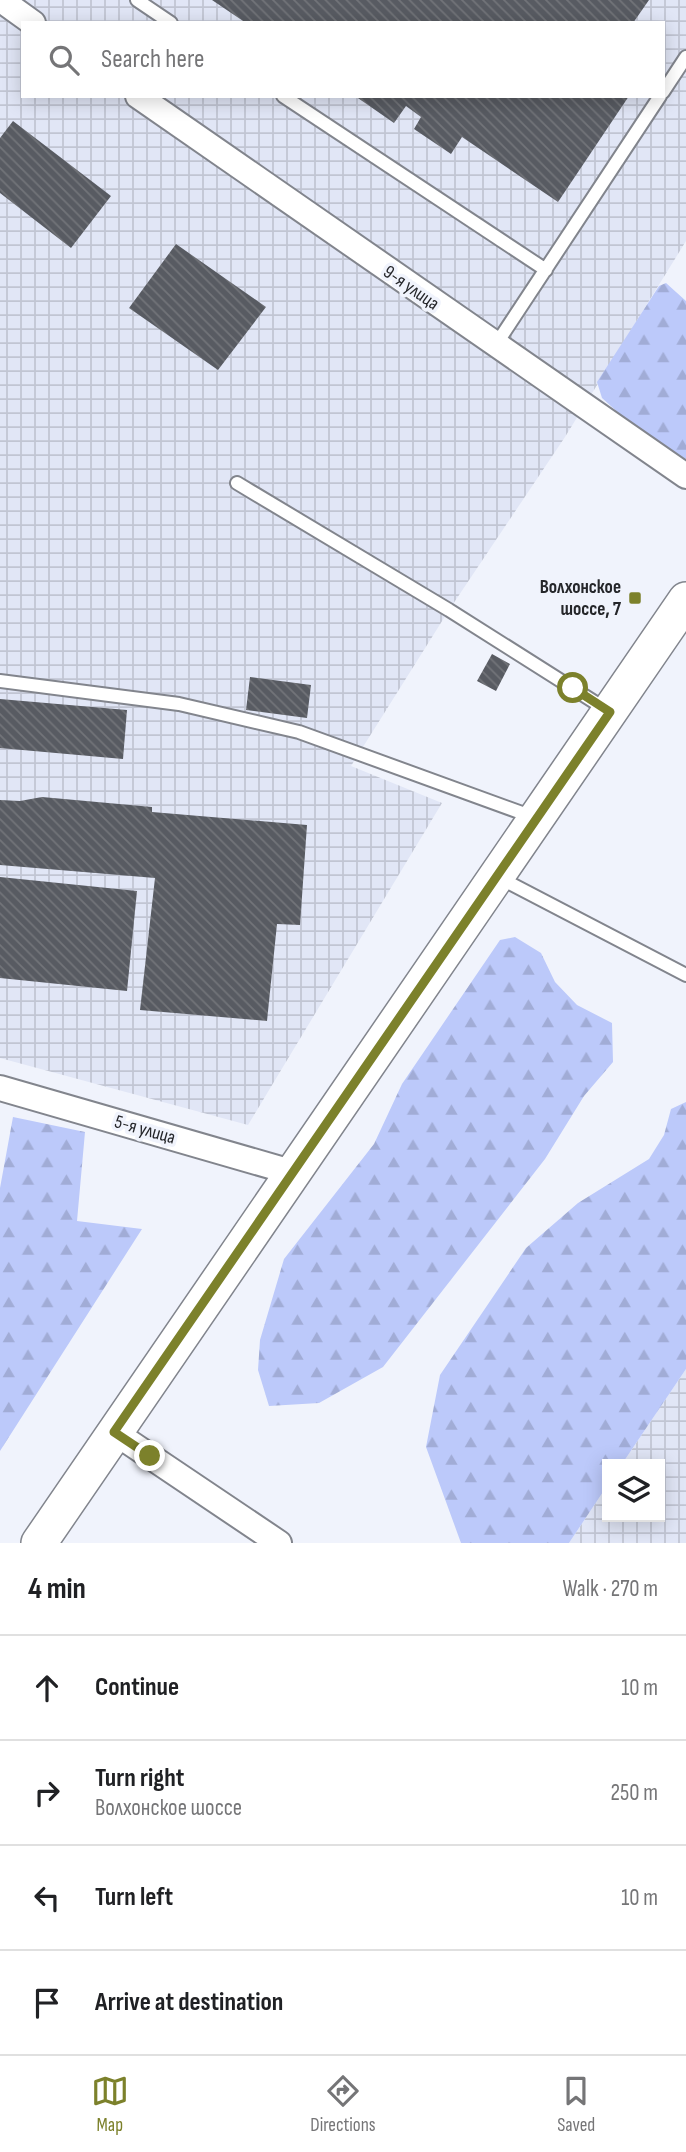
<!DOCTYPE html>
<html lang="en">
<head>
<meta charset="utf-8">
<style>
	body { margin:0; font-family:"Sofia Sans Condensed",sans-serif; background:#f6f6f6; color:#202124 }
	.controls { position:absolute; right:21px; bottom:21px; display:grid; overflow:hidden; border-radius:0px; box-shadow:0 4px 18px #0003 }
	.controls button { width:63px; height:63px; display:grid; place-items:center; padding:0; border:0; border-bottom:2px solid #e0e0e0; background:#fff; color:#202124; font:35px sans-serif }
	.stop { position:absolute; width:21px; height:21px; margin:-16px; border:5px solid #7c812b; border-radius:50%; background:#fff }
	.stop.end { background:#7c812b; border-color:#fff; box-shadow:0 2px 7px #0008 }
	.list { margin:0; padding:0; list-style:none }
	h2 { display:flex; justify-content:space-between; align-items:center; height:91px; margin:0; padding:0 28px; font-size:30px }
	h2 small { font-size:23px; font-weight:400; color:#757577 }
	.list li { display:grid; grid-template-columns:46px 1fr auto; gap:21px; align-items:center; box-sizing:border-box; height:105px; padding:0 28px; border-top:2px solid #e0e0e0 }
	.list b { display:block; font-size:26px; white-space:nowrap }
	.list p { margin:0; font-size:23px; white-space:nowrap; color:#757577 }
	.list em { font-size:23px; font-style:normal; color:#757577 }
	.icon { flex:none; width:38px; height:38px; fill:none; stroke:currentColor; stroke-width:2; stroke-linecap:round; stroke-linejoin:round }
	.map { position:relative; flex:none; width:686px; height:1543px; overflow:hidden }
	.search { position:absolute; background:#fff; box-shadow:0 4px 18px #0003; left:21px; right:21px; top:21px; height:77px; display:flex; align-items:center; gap:18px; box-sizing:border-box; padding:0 24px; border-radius:0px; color:#757577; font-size:26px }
	.sheet { height:511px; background:#fff }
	nav { display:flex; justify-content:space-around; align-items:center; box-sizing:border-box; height:98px; border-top:2px solid #e0e0e0; background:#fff; font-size:19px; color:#757577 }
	nav a { display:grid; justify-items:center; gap:4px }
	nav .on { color:#7c812b }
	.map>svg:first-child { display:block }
</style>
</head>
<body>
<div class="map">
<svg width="686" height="1543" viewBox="0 0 686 1543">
	<defs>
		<pattern id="industrial-grid" width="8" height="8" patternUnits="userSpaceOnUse" patternTransform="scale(1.75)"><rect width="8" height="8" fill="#e1e6f6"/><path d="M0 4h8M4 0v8" fill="none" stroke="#c1c5d3"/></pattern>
		<pattern id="forest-firs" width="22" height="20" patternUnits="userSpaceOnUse" patternTransform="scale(1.75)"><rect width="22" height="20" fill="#bcc9fa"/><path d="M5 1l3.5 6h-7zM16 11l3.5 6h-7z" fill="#a1acd6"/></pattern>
		<pattern id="building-back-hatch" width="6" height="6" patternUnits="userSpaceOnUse" patternTransform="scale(1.75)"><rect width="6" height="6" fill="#585b62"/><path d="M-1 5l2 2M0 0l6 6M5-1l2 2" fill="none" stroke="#727479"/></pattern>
	</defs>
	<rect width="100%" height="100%" fill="#f0f3fc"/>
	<!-- industrial -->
	<path fill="url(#industrial-grid)" fill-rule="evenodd" d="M 0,0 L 686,0 L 686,241 L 565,437 L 449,610 L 351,766 L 442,803 L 248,1125 L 0,1058 ZM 23,23 L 663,23 L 663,96 L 23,96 Z
		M 686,1369 L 686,1543 L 569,1543 L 607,1486 L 607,1517 L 660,1517 L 660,1464 L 622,1464 Z"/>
	<!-- forest -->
	<path fill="url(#forest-firs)" d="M 666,283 L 686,301 L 686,459 L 644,436 L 602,398 L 597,382 L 659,286 Z
		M 515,937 L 541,953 L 555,982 L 577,1005 L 612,1023 L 613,1062 L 584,1096 L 545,1159 L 383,1367 L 319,1403 L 269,1406 L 258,1370 L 260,1340 L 284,1259 L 374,1144 L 402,1084 L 500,940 Z
		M 686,1102 L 686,1369 L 622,1464 L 607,1464 L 607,1486 L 569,1543 L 461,1543 L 426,1447 L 440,1375 L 526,1248 L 578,1203 L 649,1159 L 664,1135 L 671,1109 Z
		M 13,1117 L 85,1132 L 77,1221 L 142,1229 L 0,1451 L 0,1188 Z"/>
	<!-- building -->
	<path fill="url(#building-back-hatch)" d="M 212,0 L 649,0 L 633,23 L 246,23 Z
		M 355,96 L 629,96 L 558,202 L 462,137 L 451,154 L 414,129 L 421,117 L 406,106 L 394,123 Z
		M 13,121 L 111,196 L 71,248 L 0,193 L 0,138 Z
		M 176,244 L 266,307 L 218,370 L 129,308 Z
		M 492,654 L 510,664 L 496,691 L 477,681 Z
		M 250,677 L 311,685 L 307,718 L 246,710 Z
		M 0,699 L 127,710 L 123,759 L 0,748 Z
		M 42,797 L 152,807 L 152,812 L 307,825 L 300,925 L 277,924 L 267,1021 L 140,1010 L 155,878 L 0,865 L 0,800 L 20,801 Z
		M 0,877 L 137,891 L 127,991 L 0,978 Z"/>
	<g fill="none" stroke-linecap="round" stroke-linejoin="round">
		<!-- lane casing -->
		<g stroke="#82858d" stroke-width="16">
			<path id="lane" d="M 137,0 L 171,23
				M 663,92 L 686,57
				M 283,96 L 546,270
				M 495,346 L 660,96
				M 237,483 L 449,610 L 607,710
				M 0,681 L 179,704 L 299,732 L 533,817
				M 498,877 L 686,975"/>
		</g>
		<!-- street casing -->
		<g stroke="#82858d" stroke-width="28">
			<path id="street" d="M 1,0 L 33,23
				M 138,96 L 686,476
				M 0,1088 L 291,1172
				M 114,1432 L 279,1543"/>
		</g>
		<!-- secondary casing -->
		<g stroke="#82858d" stroke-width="38">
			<path id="secondary" d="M 39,1543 L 686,600"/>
		</g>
		<!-- lane -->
		<use href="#lane" stroke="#fff" stroke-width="12"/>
		<!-- street -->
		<use href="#street" stroke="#fff" stroke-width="24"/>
		<!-- secondary -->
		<use href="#secondary" stroke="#fff" stroke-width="35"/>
	</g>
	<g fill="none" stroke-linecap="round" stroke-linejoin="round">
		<!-- route -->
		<path stroke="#7c812b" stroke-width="9" d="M 150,1456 L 114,1432 L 610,712 L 573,688"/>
	</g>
	<!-- markers -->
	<rect fill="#7c812b" stroke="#f0f3fc" stroke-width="2.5" x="628" y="591" width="14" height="14" rx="3.5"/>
	<g text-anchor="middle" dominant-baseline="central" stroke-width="7" stroke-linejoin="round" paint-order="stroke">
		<!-- street labels -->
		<g font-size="19" fill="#25262a" stroke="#f0f3fc">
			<text transform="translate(411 288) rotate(35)">9-я улица</text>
			<text transform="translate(145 1130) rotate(16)">5-я улица</text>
		</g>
		<!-- poi labels -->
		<g font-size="19" font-weight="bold" fill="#25262a" stroke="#f0f3fc" text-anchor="end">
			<text x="621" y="587">Волхонское<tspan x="621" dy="22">шоссе, 7</tspan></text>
		</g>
	</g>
</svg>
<div class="controls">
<button><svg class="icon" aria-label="layers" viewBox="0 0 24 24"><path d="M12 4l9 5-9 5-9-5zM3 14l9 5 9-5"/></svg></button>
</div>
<div class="stop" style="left:573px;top:688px"></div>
<div class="stop end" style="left:150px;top:1456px"></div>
<div class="search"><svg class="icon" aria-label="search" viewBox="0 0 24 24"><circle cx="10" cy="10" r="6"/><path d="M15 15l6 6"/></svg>Search here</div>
</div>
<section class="sheet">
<h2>4 min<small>Walk · 270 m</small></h2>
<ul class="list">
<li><svg class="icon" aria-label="ahead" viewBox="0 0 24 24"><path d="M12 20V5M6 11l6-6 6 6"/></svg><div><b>Continue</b></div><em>10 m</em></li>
<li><svg class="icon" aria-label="right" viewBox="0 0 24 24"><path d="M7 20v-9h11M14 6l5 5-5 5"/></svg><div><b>Turn right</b><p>Волхонское шоссе</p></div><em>250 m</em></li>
<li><svg class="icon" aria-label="left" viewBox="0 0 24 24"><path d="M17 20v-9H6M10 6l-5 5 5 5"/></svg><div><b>Turn left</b></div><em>10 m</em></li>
<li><svg class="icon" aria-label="arrive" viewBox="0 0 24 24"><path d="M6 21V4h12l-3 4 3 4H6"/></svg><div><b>Arrive at destination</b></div></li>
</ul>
</section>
<nav>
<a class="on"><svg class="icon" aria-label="map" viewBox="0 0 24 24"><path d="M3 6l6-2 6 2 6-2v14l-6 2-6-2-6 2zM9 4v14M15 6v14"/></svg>Map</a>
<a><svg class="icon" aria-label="directions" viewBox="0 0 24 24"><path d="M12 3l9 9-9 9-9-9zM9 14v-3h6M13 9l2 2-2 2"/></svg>Directions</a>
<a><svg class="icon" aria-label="saved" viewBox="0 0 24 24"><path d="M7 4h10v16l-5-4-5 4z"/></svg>Saved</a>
</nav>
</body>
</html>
